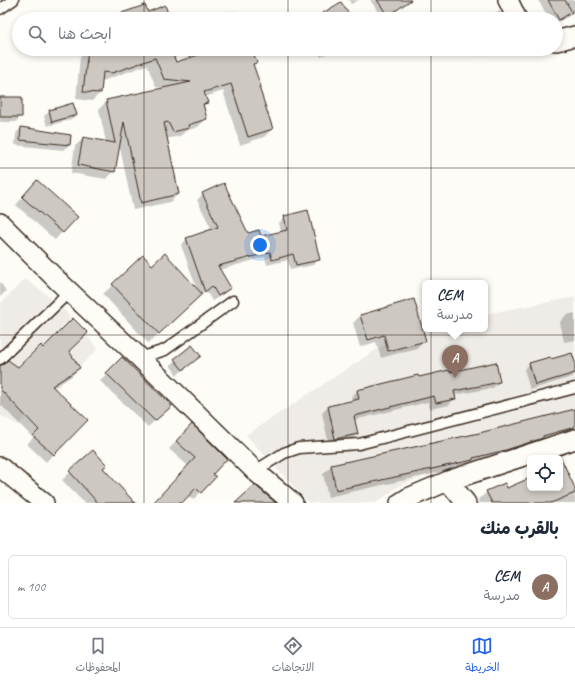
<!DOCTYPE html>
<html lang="ar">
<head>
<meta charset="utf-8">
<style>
	body { margin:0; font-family:Caveat,"Playpen Sans Arabic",sans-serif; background:#f6f6f7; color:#1f2937; direction:rtl }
	.controls { position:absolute; right:12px; bottom:12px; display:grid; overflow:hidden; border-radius:6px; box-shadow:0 2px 6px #0003 }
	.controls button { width:36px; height:36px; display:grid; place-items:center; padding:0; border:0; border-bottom:1px solid #e0e1e3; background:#fff; color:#1f2937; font:20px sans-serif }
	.you { position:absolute; left:260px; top:245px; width:14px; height:14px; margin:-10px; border:3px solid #fff; border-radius:50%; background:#1a73e8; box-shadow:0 0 0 6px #1a73e833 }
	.badge { display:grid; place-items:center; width:26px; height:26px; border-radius:50%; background:#2563eb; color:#fff; font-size:13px; font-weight:700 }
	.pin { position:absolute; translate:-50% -33px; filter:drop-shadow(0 1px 2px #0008) }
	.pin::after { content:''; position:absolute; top:21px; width:14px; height:12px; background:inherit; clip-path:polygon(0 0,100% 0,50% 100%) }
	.popup { position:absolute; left:422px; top:280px; width:66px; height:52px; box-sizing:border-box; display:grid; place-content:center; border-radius:6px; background:#fff; filter:drop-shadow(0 1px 3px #0005); font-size:13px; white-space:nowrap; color:#747a83 }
	.popup b { font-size:15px; color:#1f2937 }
	.popup::after { content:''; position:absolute; left:50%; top:100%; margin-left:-8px; border:8px solid transparent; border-top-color:#fff }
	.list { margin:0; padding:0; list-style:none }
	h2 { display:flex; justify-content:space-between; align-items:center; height:52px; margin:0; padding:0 16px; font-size:17px }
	h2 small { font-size:13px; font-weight:400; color:#747a83 }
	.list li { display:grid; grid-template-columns:26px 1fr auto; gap:12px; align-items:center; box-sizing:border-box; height:64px; margin:0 8px 8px; padding:0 8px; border:1px solid #e0e1e3; border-radius:6px }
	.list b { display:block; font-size:15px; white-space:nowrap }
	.list p { margin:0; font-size:13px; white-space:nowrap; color:#747a83 }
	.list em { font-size:13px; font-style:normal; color:#747a83 }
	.icon { flex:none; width:22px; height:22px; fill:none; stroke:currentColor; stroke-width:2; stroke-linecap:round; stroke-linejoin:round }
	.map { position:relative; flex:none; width:575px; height:503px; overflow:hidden; direction:ltr }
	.search { position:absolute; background:#fff; box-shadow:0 2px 6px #0003; left:12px; right:12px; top:12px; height:44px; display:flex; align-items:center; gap:10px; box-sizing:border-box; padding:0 14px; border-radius:22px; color:#747a83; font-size:15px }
	.sheet { height:124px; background:#fff }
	nav { display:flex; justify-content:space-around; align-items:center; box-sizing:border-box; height:56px; border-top:1px solid #e0e1e3; background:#fff; font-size:11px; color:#747a83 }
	nav a { display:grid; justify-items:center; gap:2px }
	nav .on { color:#2563eb }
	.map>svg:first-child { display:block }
</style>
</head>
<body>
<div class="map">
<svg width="575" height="503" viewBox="0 0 575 503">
	<rect width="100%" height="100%" fill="#fdfcf7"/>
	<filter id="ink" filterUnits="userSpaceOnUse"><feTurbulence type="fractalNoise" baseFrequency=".025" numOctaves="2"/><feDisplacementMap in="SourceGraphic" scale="8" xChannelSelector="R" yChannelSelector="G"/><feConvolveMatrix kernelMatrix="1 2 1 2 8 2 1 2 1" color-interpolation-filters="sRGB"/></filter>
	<g filter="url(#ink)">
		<!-- built -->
		<path fill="#efece7" d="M 25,279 L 58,303 L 98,349 L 18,425 L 0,415 L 0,304 Z
			M 575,297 L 575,426 L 400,485 L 376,503 L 309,503 L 246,435 L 408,329 L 425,326 L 425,329 L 485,329 L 485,314 Z"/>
		<!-- shadow -->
		<path fill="#0003" d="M 349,0 L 359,0 L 351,4 Z
			M 370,0 L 410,0 L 384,19 L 383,19 Z
			M 538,0 L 575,0 L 575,13 L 556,23 L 556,19 L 549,19 Z
			M 236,11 L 237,19 L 217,19 L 224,12 Z
			M 500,11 L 504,19 L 479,19 Z
			M 88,49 L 116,52 L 114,49 L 170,49 L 175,63 L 217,50 L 216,49 L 251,49 L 255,62 L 253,65 L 260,86 L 258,88 L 272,129 L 264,137 L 240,145 L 223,91 L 205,97 L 207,103 L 203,107 L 206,119 L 198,127 L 186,131 L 180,136 L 166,139 L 178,194 L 170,202 L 133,210 L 119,143 L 114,171 L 106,179 L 71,173 L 75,146 L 83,139 L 106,142 L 99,109 L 107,101 L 166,88 L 156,87 L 147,65 L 102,81 L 100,93 L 92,101 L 76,99 L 80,57 Z
			M 316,49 L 333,49 L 321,57 Z
			M 478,49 L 498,49 L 481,56 Z
			M 0,98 L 21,116 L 16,122 L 0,122 Z
			M 50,111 L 75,115 L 70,120 L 47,126 L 44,116 Z
			M 21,128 L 70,136 L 69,145 L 63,150 L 15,145 L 16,133 Z
			M 29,189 L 62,232 L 55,240 L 16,205 Z
			M 203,194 L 248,234 L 260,238 L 281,232 L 279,223 L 285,217 L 318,259 L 313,265 L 290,270 L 288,260 L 267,265 L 265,257 L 219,270 L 230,288 L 224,294 L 212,301 L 206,290 L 148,343 L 103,294 L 113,285 L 152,266 L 197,289 L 181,245 L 187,239 L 212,230 L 197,200 Z
			M 0,282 L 6,291 L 0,297 Z
			M 575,313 L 575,340 L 564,342 L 560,322 L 566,315 Z
			M 361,315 L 424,340 L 417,348 L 381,358 L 376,342 L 360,347 L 353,323 Z
			M 192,346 L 200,356 L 177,375 L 170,365 Z
			M 43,349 L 68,351 L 79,368 L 72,376 L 52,388 L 86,420 L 46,462 L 27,444 L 33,438 L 0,404 L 0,366 L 18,369 Z
			M 122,358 L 171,406 L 148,427 L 100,381 Z
			M 529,364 L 575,365 L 575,374 L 572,377 L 530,390 L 524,369 Z
			M 449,373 L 499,382 L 493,388 L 454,395 L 455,398 L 449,405 L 430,409 L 428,402 L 354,420 L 357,434 L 351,440 L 329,445 L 322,413 L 328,407 L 352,401 L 351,397 L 357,391 L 417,376 L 418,378 Z
			M 575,409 L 575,432 L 498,457 L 467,465 L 464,467 L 328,497 L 323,474 L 331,466 L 539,420 Z
			M 184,433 L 215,477 L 193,500 L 188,496 L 181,503 L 154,503 L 188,466 L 169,449 Z
			M 93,451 L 102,468 L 127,496 L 128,495 L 137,503 L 84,503 L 62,480 Z
			M 560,467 L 575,493 L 575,503 L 479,503 L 478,500 L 487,492 L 507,490 L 530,480 L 530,488 L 560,488 Z"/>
		<!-- building -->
		<path fill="#cdc8c2" stroke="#3b2a1e" d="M 377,0 L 411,0 L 388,16 Z
			M 548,0 L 565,0 L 572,12 L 559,20 Z
			M 341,2 L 352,19 L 313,19 Z
			M 145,5 L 148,12 L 165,5 L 170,19 L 110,19 L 110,17 Z
			M 88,49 L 117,51 L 123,49 L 175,49 L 175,51 L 172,52 L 176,62 L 217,49 L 252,49 L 257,63 L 253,64 L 261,87 L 259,87 L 273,129 L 248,137 L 231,84 L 204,92 L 208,103 L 203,104 L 207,119 L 188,125 L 189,128 L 173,132 L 168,122 L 164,123 L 179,194 L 141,203 L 124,122 L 115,172 L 78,165 L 83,137 L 115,143 L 106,100 L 191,82 L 164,79 L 155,58 L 112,73 L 103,72 L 101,93 L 83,92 Z
			M 0,97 L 22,97 L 22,117 L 0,117 Z
			M 73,103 L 77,115 L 52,122 L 49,110 Z
			M 21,127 L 71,135 L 70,145 L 20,140 Z
			M 37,180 L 78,217 L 63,233 L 22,197 Z
			M 224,183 L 248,233 L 259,230 L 261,236 L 287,230 L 284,216 L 308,210 L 320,260 L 296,265 L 293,254 L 272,260 L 270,252 L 218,266 L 231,288 L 218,296 L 212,286 L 205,292 L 186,238 L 218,227 L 202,193 Z
			M 165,253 L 202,294 L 159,334 L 112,284 L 143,255 L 152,265 Z
			M 414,299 L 426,341 L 388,351 L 384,335 L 368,340 L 360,315 Z
			M 73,318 L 88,333 L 69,351 L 80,368 L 52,386 L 88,420 L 54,455 L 33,436 L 39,430 L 0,389 L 0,365 L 4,364 L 8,360 L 18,367 L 41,345 L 43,348 Z
			M 192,345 L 201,356 L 183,370 L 174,359 Z
			M 572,353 L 575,362 L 575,373 L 535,385 L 529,363 L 550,357 L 551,359 Z
			M 122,357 L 172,406 L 155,421 L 106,373 Z
			M 496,362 L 500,382 L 454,391 L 456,399 L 436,403 L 434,396 L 354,416 L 358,434 L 335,439 L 328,406 L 359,399 L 357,390 L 418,375 L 419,377 L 449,370 L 450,372 Z
			M 575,409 L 575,427 L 543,436 L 543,438 L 506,450 L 473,458 L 473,460 L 336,490 L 331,465 L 479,433 Z
			M 192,424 L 227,459 L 213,474 L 216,477 L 201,493 L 196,488 L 182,503 L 153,503 L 195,458 L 176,441 Z
			M 93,450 L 107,465 L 103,468 L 135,503 L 98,503 L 69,471 Z
			M 560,456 L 575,488 L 575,493 L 551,503 L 492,503 L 486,491 L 505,483 L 507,488 L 530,478 L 530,488 L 560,488 Z
			M 255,485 L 276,503 L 235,503 Z"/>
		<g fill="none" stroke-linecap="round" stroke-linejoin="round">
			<!-- lane casing -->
			<g stroke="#3b2a1e" stroke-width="13">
				<path id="lane" d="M 0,9 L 13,0
					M 140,358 L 165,350 L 233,301
					M 0,359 L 69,292
					M 255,471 L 284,453 L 299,448 L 359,444 L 575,388"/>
			</g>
			<!-- street casing -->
			<g stroke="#3b2a1e" stroke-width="22">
				<path id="street" d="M 508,0 L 517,19
					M 556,41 L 575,36
					M 0,223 L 56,279 L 140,358 L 255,471 L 293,503
					M 0,467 L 44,503
					M 448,481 L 466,503
					M 400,503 L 408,498 L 448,481 L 575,439"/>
			</g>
			<!-- lane -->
			<use href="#lane" stroke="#fdfcf7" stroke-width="10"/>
			<!-- street -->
			<use href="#street" stroke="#fdfcf7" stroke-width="19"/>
		</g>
	</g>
	<!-- grid -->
	<path fill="none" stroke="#3b2a1e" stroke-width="1" stroke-opacity="0.55" d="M 144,0 L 144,19M 288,0 L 288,19M 431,0 L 431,19M 144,49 L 144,503M 288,49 L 288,503M 431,49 L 431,503M 0,168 L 575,168M 0,335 L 575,335"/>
</svg>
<div class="controls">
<button><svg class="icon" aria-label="locate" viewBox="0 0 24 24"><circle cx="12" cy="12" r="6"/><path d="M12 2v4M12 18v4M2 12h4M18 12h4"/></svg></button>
</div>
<div class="you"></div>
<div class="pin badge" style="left:455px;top:378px;background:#8d6e63">A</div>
<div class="popup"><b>CEM</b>مدرسة</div>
<div class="search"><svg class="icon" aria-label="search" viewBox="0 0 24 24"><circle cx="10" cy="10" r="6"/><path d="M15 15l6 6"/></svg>ابحث هنا</div>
</div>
<section class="sheet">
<h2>بالقرب منك<small></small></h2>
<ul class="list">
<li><span class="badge" style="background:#8d6e63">A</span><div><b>CEM</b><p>مدرسة</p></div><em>100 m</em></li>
</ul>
</section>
<nav>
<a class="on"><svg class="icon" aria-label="map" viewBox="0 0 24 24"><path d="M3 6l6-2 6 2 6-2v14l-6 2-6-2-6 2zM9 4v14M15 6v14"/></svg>الخريطة</a>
<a><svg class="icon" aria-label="directions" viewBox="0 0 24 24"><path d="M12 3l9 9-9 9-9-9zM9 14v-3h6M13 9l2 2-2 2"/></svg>الاتجاهات</a>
<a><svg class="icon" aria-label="saved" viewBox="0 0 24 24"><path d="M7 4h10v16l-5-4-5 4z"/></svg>المحفوظات</a>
</nav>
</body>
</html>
